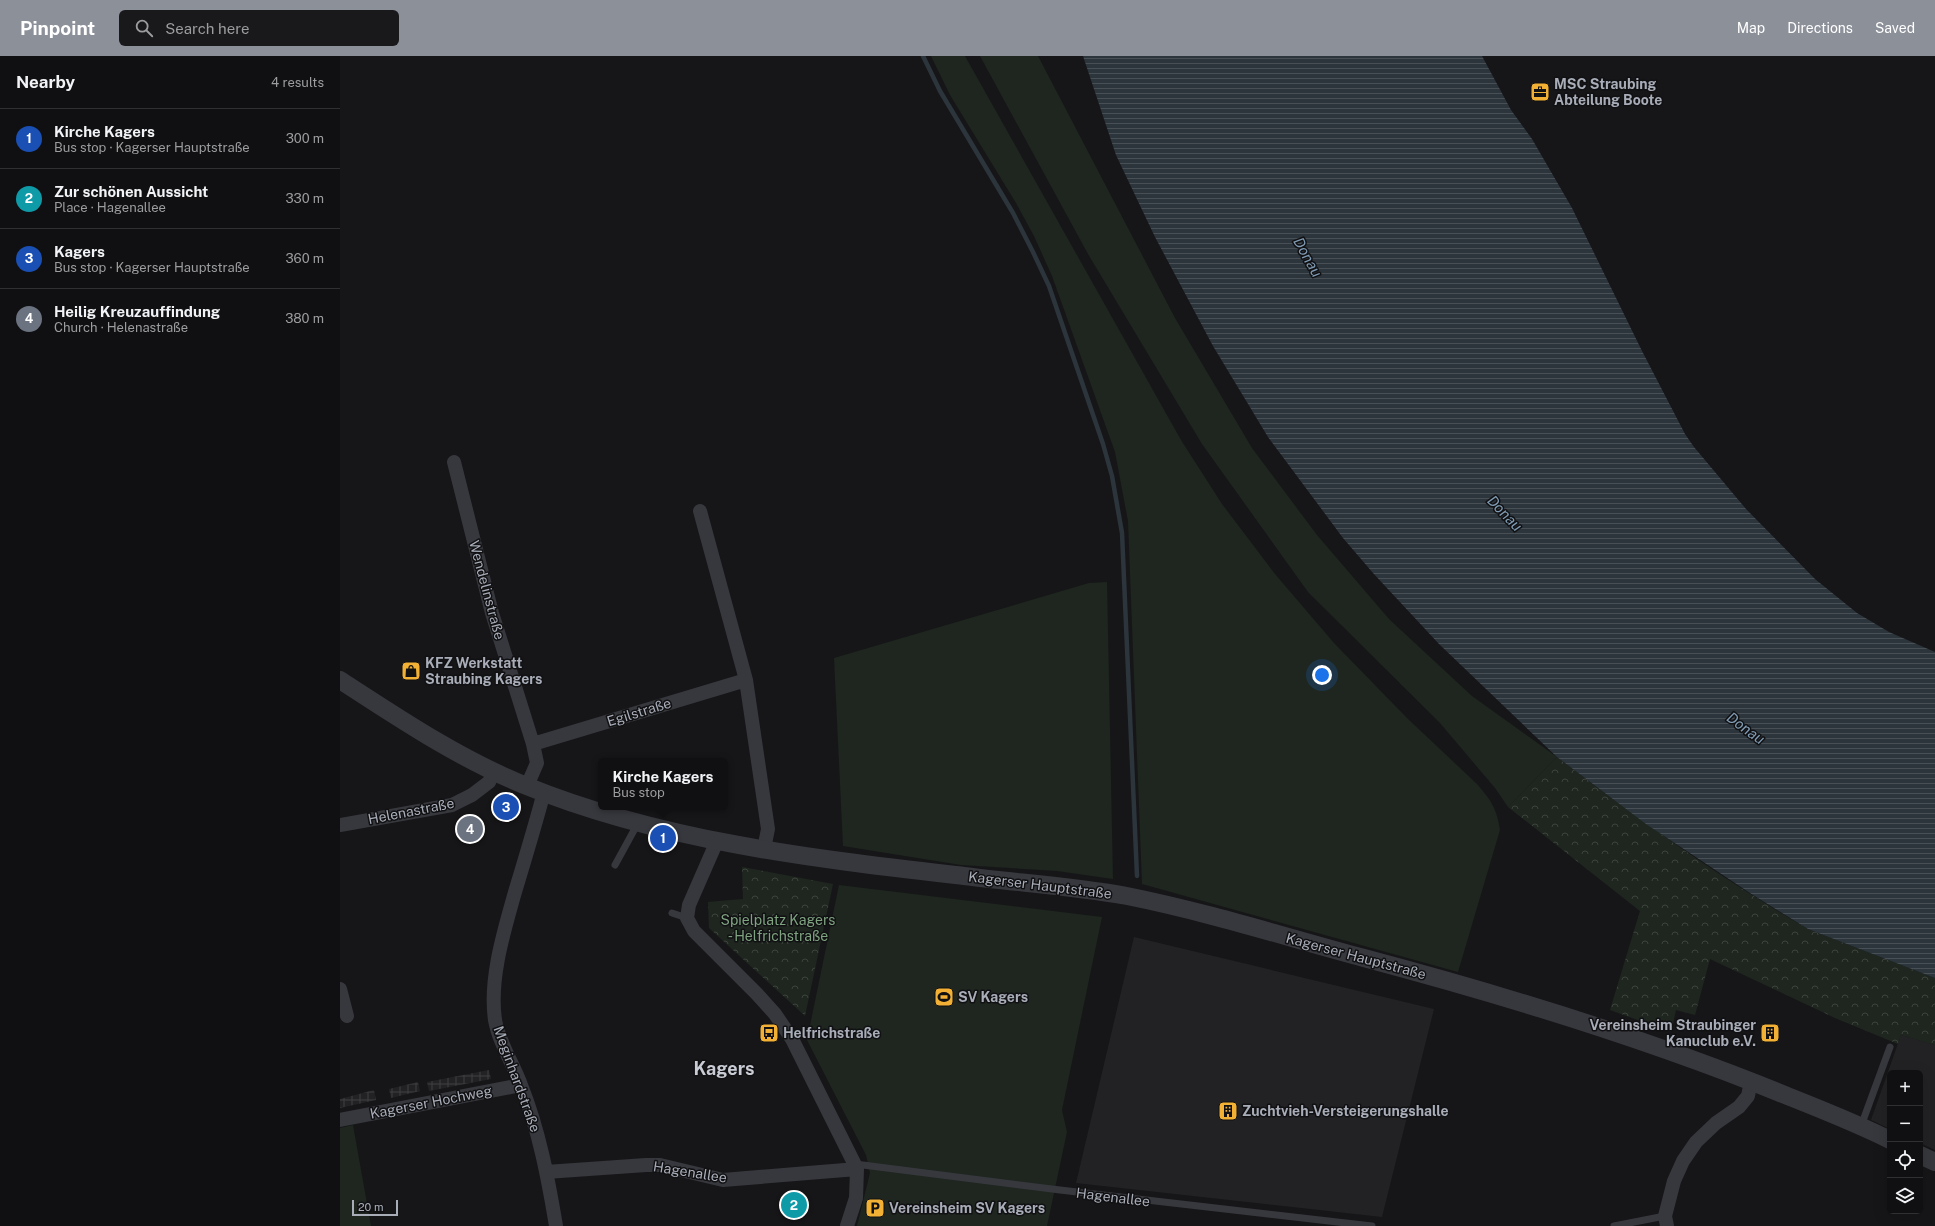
<!DOCTYPE html>
<html lang="en">
<head>
<meta charset="utf-8">
<style>
	body { margin:0; font-family:"Public Sans",sans-serif; background:#19191b; color:#f1f3f6 }
	.controls { position:absolute; right:12px; bottom:12px; display:grid; overflow:hidden; border-radius:6px; box-shadow:0 4px 16px #0002 }
	.controls button { width:36px; height:36px; display:grid; place-items:center; padding:0; border:0; border-bottom:1px solid #303032; background:#101012; color:#f1f3f6; font:20px sans-serif }
	.scale { position:absolute; left:12px; bottom:10px; width:46px; box-sizing:border-box; padding-left:4px; border:2px solid #a8adb8; border-top:0; font-size:11px; line-height:14px; white-space:nowrap; color:#a8adb8; -webkit-text-stroke:3px #111113; paint-order:stroke }
	.you { position:absolute; left:982px; top:619px; width:14px; height:14px; margin:-10px; border:3px solid #fff; border-radius:50%; background:#1a73e8; box-shadow:0 0 0 6px #1a73e833 }
	.badge { display:grid; place-items:center; width:26px; height:26px; border-radius:50%; background:#8c9099; color:#fff; font-size:13px; font-weight:700 }
	.pin { position:absolute; translate:-50% -50%; border:2px solid #fff; box-shadow:0 1px 4px #0006 }
	.popup { position:absolute; left:258px; top:702px; width:130px; height:52px; box-sizing:border-box; display:grid; place-content:center; border-radius:6px; background:#101012; filter:drop-shadow(0 1px 3px #0005); font-size:13px; white-space:nowrap; color:#9c9d9f }
	.popup b { font-size:15px; color:#f1f3f6 }
	.popup::after { content:''; position:absolute; left:50%; top:100%; margin-left:-8px; border:8px solid transparent; border-top-color:#101012 }
	.list { margin:0; padding:0; list-style:none }
	h2 { display:flex; justify-content:space-between; align-items:center; height:52px; margin:0; padding:0 16px; font-size:17px }
	h2 small { font-size:13px; font-weight:400; color:#9c9d9f }
	.list li { display:grid; grid-template-columns:26px 1fr auto; gap:12px; align-items:center; box-sizing:border-box; height:60px; padding:0 16px; border-top:1px solid #303032 }
	.list b { display:block; font-size:15px; white-space:nowrap }
	.list p { margin:0; font-size:13px; white-space:nowrap; color:#9c9d9f }
	.list em { font-size:13px; font-style:normal; color:#9c9d9f }
	.icon { flex:none; width:22px; height:22px; fill:none; stroke:currentColor; stroke-width:2; stroke-linecap:round; stroke-linejoin:round }
	.map { position:relative; flex:none; width:1595px; height:1170px; overflow:hidden }
	header { display:flex; align-items:center; gap:24px; box-sizing:border-box; height:56px; padding:0 20px; background:#8c9099; color:#fff }
	header strong { font-size:19px }
	nav { display:flex; gap:22px; margin-inline-start:auto; font-size:14px }
	.search { width:280px; height:36px; background:#19191b; display:flex; align-items:center; gap:10px; box-sizing:border-box; padding:0 14px; border-radius:6px; color:#9c9d9f; font-size:15px }
	main { display:flex }
	aside { flex:1; background:#101012 }
	.map>svg:first-child { display:block }
</style>
</head>
<body>
<header>
<strong>Pinpoint</strong>
<div class="search"><svg class="icon" aria-label="search" viewBox="0 0 24 24"><circle cx="10" cy="10" r="6"/><path d="M15 15l6 6"/></svg>Search here</div>
<nav><a>Map</a><a>Directions</a><a>Saved</a></nav>
</header>
<main>
<aside>
<h2>Nearby<small>4 results</small></h2>
<ul class="list">
<li><span class="badge" style="background:#1a4fb4">1</span><div><b>Kirche Kagers</b><p>Bus stop · Kagerser Hauptstraße</p></div><em>300 m</em></li>
<li><span class="badge" style="background:#0f9aa8">2</span><div><b>Zur schönen Aussicht</b><p>Place · Hagenallee</p></div><em>330 m</em></li>
<li><span class="badge" style="background:#1a4fb4">3</span><div><b>Kagers</b><p>Bus stop · Kagerser Hauptstraße</p></div><em>360 m</em></li>
<li><span class="badge" style="background:#6b7280">4</span><div><b>Heilig Kreuzauffindung</b><p>Church · Helenastraße</p></div><em>380 m</em></li>
</ul>
</aside>
<div class="map">
<svg width="1595" height="1170" viewBox="0 0 1595 1170">
	<defs>
		<pattern id="industrial-grid" width="8" height="8" patternUnits="userSpaceOnUse"><rect width="8" height="8" fill="#222225"/><path d="M0 4h8M4 0v8" fill="none" stroke="#3f3f43"/></pattern>
		<pattern id="forest-crowns" width="20" height="18" patternUnits="userSpaceOnUse"><rect width="20" height="18" fill="#1e261f"/><path d="M2 6a3 3 0 1 1 6 0M12 15a3 3 0 1 1 6 0" fill="none" stroke="#3c433d"/></pattern>
		<pattern id="water-rules" width="6" height="5" patternUnits="userSpaceOnUse"><rect width="6" height="5" fill="#2c353c"/><path d="M0 2.5h6" fill="none" stroke="#485056"/></pattern>
	</defs>
	<rect width="100%" height="100%" fill="#161618"/>
	<!-- built -->
	<path fill="#222225" d="M 794,881 L 1094,953 L 1042,1161 L 736,1127 Z
		M 1561,979 L 1595,989 L 1595,1094 L 1580,1087 L 1580,1017 L 1550,1017 L 1550,1073 L 1531,1064 Z"/>
	<!-- industrial -->
	<path fill="url(#industrial-grid)" d="M 149,1014 L 151,1023 L 89,1035 L 87,1026 Z
		M 78,1026 L 80,1035 L 51,1042 L 49,1033 Z
		M 34,1034 L 36,1044 L 0,1052 L 0,1043 Z"/>
	<!-- grass -->
	<path fill="#1e261f" d="M 591,0 L 625,0 L 841,384 L 882,448 L 935,518 L 994,587 L 1067,662 L 1137,728 C 1151,744 1157,753 1160,774 L 1118,916 L 802,828 L 788,465 L 775,396 L 712,220 L 694,180 L 676,147 L 610,39 Z
		M 640,0 L 698,0 L 835,262 L 912,392 L 977,479 L 1049,563 L 1132,640 L 1217,701 L 1168,751 L 1155,732 L 1100,667 L 968,536 L 862,388 L 748,198 Z
		M 767,526 L 773,823 L 717,815 L 621,809 L 503,790 L 494,602 L 749,527 Z
		M 499,829 L 762,861 L 722,1054 L 727,1076 L 707,1170 L 517,1170 L 530,1117 L 526,1099 L 467,984 Z
		M 13,1069 L 31,1170 L 0,1170 L 0,1072 Z"/>
	<!-- forest -->
	<path fill="url(#forest-crowns)" d="M 1217,701 C 1298,763 1380,822 1468,873 L 1595,922 L 1595,989 L 1561,979 L 1558,988 L 1495,962 L 1370,903 L 1355,959 L 1336,954 L 1331,976 L 1270,954 L 1300,855 L 1168,751 Z
		M 402,811 L 493,828 L 465,960 L 369,872 L 368,846 L 403,843 Z"/>
	<!-- water -->
	<path fill="url(#water-rules)" d="M 743,0 L 1142,0 L 1171,54 L 1192,83 L 1232,152 L 1302,295 L 1345,378 L 1354,391 L 1406,453 L 1475,523 L 1517,557 L 1549,576 L 1595,596 L 1595,922 L 1468,873 L 1413,839 L 1306,768 L 1217,701 L 1099,588 L 1033,517 L 1003,482 L 928,381 L 873,290 L 815,181 L 776,99 Z"/>
	<g fill="none" stroke-linecap="round" stroke-linejoin="round">
		<!-- stream -->
		<path stroke="#2c353c" stroke-width="4.5" d="M 583,0 L 600,35 L 673,157 L 693,196 L 709,230 L 763,388 L 772,420 L 782,477 L 797,820"/>
		<!-- service -->
		<path stroke="#37383d" stroke-width="7" d="M 275,809 L 298,767
			M 332,857 L 347,862
			M 1521,1070 L 1550,991
			M 515,1108 L 720,1134 L 1032,1170
			M 1274,1170 L 1325,1160"/>
		<!-- minor -->
		<path stroke="#37383d" stroke-width="14" d="M 114,406 L 152,557 L 193,688 L 197,707 L 187,730
			M 360,455 L 406,624 L 428,773 L 424,793
			M 193,688 L 406,624
			M 204,736 C 195,770 185,803 175,836 C 164,875 149,923 155,964 C 159,987 173,1007 181,1029 C 199,1074 208,1122 216,1170
			M 0,769 L 112,749 L 132,739 L 149,726 L 154,716
			M 377,785 L 349,849 L 347,862 L 354,875 L 417,938 L 435,958 L 452,983 L 517,1113 L 516,1142 L 507,1170
			M 0,933 L 7,960
			M 0,1064 L 181,1029
			M 206,1116 L 306,1109 L 320,1109 L 383,1124 L 517,1113
			M 1327,1170 L 1325,1160 L 1334,1125 L 1343,1105 L 1356,1086 L 1376,1067 L 1399,1051 L 1408,1040 L 1411,1025"/>
		<!-- tertiary -->
		<path stroke="#37383d" stroke-width="18" d="M 0,624 C 60,663 118,702 184,729 C 323,786 477,803 624,820 C 679,827 733,830 787,840 C 867,856 946,881 1024,902 C 1167,940 1308,983 1445,1039 C 1480,1053 1516,1067 1550,1084
			M 1580,1099 L 1595,1106"/>
	</g>
	<!-- icons -->
	<defs>
		<g id="office-square" transform="scale(1)"><rect x="-9" y="-9" width="18" height="18" rx="4" fill="#f2b134" stroke="#111113"/><path d="M-6-3h4V-5.5h4V-3h4V5H-6ZM-1-4.5V-3h2v-1.5ZM-6 0V1H6V0Z" fill="#111"/></g>
		<g id="shop-square" transform="scale(1)"><rect x="-9" y="-9" width="18" height="18" rx="4" fill="#f2b134" stroke="#111113"/><path d="M-5-2.5h2.3a2.7 3.5 0 0 1 5.4 0H5L5.5 6h-11ZM-1.5-2.5h3a1.5 2.3 0 0 0-3 0Z" fill="#111"/></g>
		<g id="stadium-square" transform="scale(1)"><rect x="-9" y="-9" width="18" height="18" rx="4" fill="#f2b134" stroke="#111113"/><path d="M0-5a6.5 5 0 1 0 0 10a6.5 5 0 1 0 0-10ZM-3.5-1.8h7v3.6h-7Z" fill="#111"/></g>
		<g id="bus-square" transform="scale(1)"><rect x="-9" y="-9" width="18" height="18" rx="4" fill="#f2b134" stroke="#111113"/><path d="M-5-6H5V4H4V6H2V4H-2V6H-4V4H-5ZM-3.5-4V0h7V-4ZM-3.5 1.2v1.5H-2V1.2ZM2 1.2v1.5H3.5V1.2Z" fill="#111"/></g>
		<g id="building-square" transform="scale(1)"><rect x="-9" y="-9" width="18" height="18" rx="4" fill="#f2b134" stroke="#111113"/><path d="M-4-6H4V6H1V3H-1V6H-4ZM-2.5-4.3h1.7v1.8h-1.7ZM.8-4.3h1.7v1.8H.8ZM-2.5-1h1.7V.8h-1.7ZM.8-1h1.7V.8H.8Z" fill="#111"/></g>
		<g id="parking-square" transform="scale(1)"><rect x="-9" y="-9" width="18" height="18" rx="4" fill="#f2b134" stroke="#111113"/><path d="M-3.5-5.5H1a3.5 3.5 0 0 1 0 7H-1V5.5H-3.5ZM-1-3.4V-.6H.8a1.4 1.4 0 0 0 0-2.8Z" fill="#111"/></g>
	</defs>
	<g fill-rule="evenodd">
		<use href="#office-square" x="1200" y="36"/>
		<use href="#shop-square" x="71" y="615"/>
		<use href="#stadium-square" x="604" y="941"/>
		<use href="#bus-square" x="429" y="977"/>
		<use href="#building-square" x="1430" y="977"/>
		<use href="#building-square" x="888" y="1055"/>
		<use href="#parking-square" x="535" y="1152"/>
	</g>
	<g text-anchor="middle" dominant-baseline="central" stroke-width="3" stroke-linejoin="round" paint-order="stroke">
		<!-- poi labels -->
		<g font-size="14" font-weight="bold" fill="#a8adb8" stroke="#111113" text-anchor="start">
			<text x="1214" y="28">MSC Straubing<tspan x="1214" dy="16">Abteilung Boote</tspan></text>
			<text x="85" y="607">KFZ Werkstatt<tspan x="85" dy="16">Straubing Kagers</tspan></text>
			<text x="618" y="941">SV Kagers</text>
			<text x="1416" y="969" text-anchor="end">Vereinsheim Straubinger<tspan x="1416" dy="16">Kanuclub e.V.</tspan></text>
			<text x="443" y="977">Helfrichstraße</text>
			<text x="902" y="1055">Zuchtvieh-Versteigerungshalle</text>
			<text x="549" y="1152">Vereinsheim SV Kagers</text>
		</g>
		<!-- street labels -->
		<g font-size="14" fill="#a8adb8" stroke="#111113">
			<text transform="translate(147 534) rotate(75)">Wendelinstraße</text>
			<text transform="translate(299 656) rotate(-17)">Egilstraße</text>
			<text transform="translate(71 755) rotate(-11)">Helenastraße</text>
			<text transform="translate(700 829) rotate(7)">Kagerser Hauptstraße</text>
			<text transform="translate(1016 900) rotate(15)">Kagerser Hauptstraße</text>
			<text transform="translate(177 1023) rotate(70)">Meginhardstraße</text>
			<text transform="translate(91 1046) rotate(-11)">Kagerser Hochweg</text>
			<text transform="translate(350 1116) rotate(9)">Hagenallee</text>
			<text transform="translate(773 1141) rotate(7)">Hagenallee</text>
		</g>
		<!-- park labels -->
		<g font-size="14" fill="#7fa381" stroke="#111113">
			<text x="438" y="864">Spielplatz Kagers<tspan x="438" dy="16">- Helfrichstraße</tspan></text>
		</g>
		<!-- water labels -->
		<g font-size="15" font-style="italic" fill="#7f9bb3" stroke="#111113">
			<text transform="translate(968 201) rotate(61)">Donau</text>
			<text transform="translate(1165 457) rotate(46)">Donau</text>
			<text transform="translate(1406 672) rotate(36)">Donau</text>
		</g>
		<!-- district labels -->
		<g font-size="18" font-weight="bold" fill="#c9ccd4" stroke="#111113">
			<text x="384" y="1012">Kagers</text>
		</g>
	</g>
</svg>
<div class="controls">
<button>+</button>
<button>−</button>
<button><svg class="icon" aria-label="locate" viewBox="0 0 24 24"><circle cx="12" cy="12" r="6"/><path d="M12 2v4M12 18v4M2 12h4M18 12h4"/></svg></button>
<button><svg class="icon" aria-label="layers" viewBox="0 0 24 24"><path d="M12 4l9 5-9 5-9-5zM3 14l9 5 9-5"/></svg></button>
</div>
<div class="scale">20 m</div>
<div class="you"></div>
<div class="pin badge" style="left:323px;top:782px;background:#1a4fb4">1</div>
<div class="popup"><b>Kirche Kagers</b>Bus stop</div>
<div class="pin badge" style="left:454px;top:1149px;background:#0f9aa8">2</div>
<div class="pin badge" style="left:166px;top:751px;background:#1a4fb4">3</div>
<div class="pin badge" style="left:130px;top:773px;background:#6b7280">4</div>
</div>
</main>
</body>
</html>
